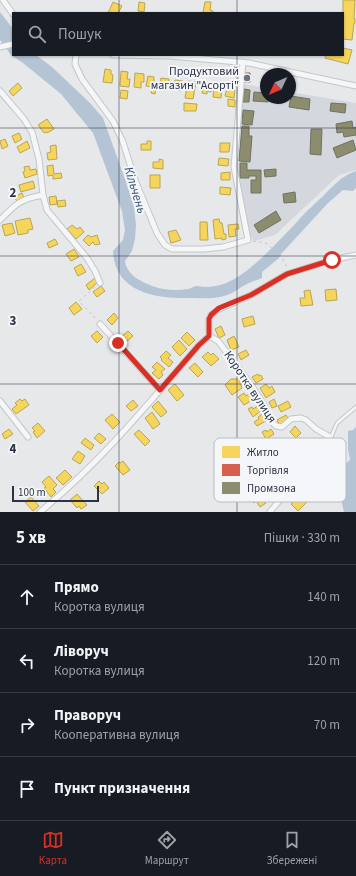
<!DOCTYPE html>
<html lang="uk">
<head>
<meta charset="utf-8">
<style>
	body { margin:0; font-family:"Source Sans 3",sans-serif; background:#242831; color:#f1f3f6 }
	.compass { position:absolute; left:260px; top:68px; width:36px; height:36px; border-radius:50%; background:#171b24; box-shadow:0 1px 3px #0004; rotate:226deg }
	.scale { position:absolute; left:12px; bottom:10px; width:87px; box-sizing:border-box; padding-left:4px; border:2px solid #2b3445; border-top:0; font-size:11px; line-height:14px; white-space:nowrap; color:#2b3445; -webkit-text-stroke:3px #f4f6f9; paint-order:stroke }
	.stop { position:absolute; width:12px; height:12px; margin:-9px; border:3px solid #d93025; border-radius:50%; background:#fff }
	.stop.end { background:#d93025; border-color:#fff; box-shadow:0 1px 4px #0008 }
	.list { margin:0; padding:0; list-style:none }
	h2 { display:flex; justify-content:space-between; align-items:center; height:52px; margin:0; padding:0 16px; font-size:17px }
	h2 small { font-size:13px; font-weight:400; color:#9ea1a6 }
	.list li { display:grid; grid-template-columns:26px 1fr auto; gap:12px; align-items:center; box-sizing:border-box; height:64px; padding:0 16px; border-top:1px solid #363941 }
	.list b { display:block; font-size:15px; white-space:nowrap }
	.list p { margin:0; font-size:13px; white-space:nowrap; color:#9ea1a6 }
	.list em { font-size:13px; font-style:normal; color:#9ea1a6 }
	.icon { flex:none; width:22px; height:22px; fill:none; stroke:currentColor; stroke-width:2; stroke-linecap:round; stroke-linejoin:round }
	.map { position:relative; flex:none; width:356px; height:512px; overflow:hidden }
	.search { position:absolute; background:#171b24; box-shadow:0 1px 3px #0004; left:12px; right:12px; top:12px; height:44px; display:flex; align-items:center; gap:10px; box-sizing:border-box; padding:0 14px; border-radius:0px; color:#9ea1a6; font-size:15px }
	.sheet { height:308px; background:#171b24 }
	nav { display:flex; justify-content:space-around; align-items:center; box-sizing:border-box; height:56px; border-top:1px solid #363941; background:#171b24; font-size:11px; color:#9ea1a6 }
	nav a { display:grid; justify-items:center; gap:2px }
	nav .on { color:#d93025 }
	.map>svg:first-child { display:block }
</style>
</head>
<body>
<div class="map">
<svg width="356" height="512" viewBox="0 0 356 512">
	<rect width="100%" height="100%" fill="#e6e8ea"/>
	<!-- built -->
	<path fill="#d4d7dd" d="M 243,84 L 266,88 L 266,98 L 290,98 L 290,92 L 356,103 L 356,170 L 339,175 L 275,235 L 254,241 L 248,233 L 238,173 Z"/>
	<!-- water -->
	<path fill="#b4c4d5" d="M 0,12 L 13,29 L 13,55 L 36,55 L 52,67 L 90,103 L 103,118 L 126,182 L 134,207 L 136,225 L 135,239 L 132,251 L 125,261 C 127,275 140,281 152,286 C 163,290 176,291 188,289 C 191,289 193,286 196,286 C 199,286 203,287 205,287 C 210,287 216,286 220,285 C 247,278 278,241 297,222 C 305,212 316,203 325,194 C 335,184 342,176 356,171 L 356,188 L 353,191 L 343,190 L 328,203 L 281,254 L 279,258 L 262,272 L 262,278 C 257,280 250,282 245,285 C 236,290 231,295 220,297 C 212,299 201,298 193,298 C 158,299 115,294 113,251 L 123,240 L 125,230 L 122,211 L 93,133 L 61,94 L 23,63 L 11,55 L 0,40 Z
		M 356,427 L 356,512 L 344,512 L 341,499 L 334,485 L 334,473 L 350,460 L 348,449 L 348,431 L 353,430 Z"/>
	<!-- homes -->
	<path fill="#f6d55c" stroke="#b9a555" d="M 343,0 L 355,0 L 354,19 L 355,19 L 355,23 L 354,23 L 352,40 L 343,39 Z
		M 113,2 L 122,6 L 118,13 L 108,13 Z
		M 139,2 L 145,3 L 144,12 L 138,11 Z
		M 205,2 L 211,2 L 210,10 L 213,11 L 213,13 L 203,13 Z
		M 343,48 L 352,50 L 348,64 L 325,58 L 326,55 L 343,55 Z
		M 105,69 L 111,70 L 111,74 L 113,75 L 112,83 L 103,82 Z
		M 121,71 L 128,72 L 127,79 L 130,79 L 129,87 L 120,86 Z
		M 135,73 L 144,74 L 144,82 L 141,82 L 141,88 L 134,87 Z
		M 148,76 L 154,77 L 154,81 L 157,82 L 155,94 L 151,93 L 152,87 L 146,86 Z
		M 161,78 L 169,79 L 168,89 L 159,88 Z
		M 175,80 L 183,81 L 181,91 L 173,89 Z
		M 188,81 L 196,82 L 193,99 L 185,98 Z
		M 204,82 L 208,83 L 208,85 L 212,86 L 211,92 L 207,91 L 207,94 L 202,93 Z
		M 18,83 L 22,88 L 13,96 L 9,91 Z
		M 214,85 L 222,86 L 221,98 L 213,97 Z
		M 227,88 L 235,90 L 234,98 L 225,96 Z
		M 121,90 L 128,91 L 127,99 L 120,98 Z
		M 228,99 L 235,100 L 235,107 L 228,106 Z
		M 184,103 L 197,104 L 196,111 L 184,111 Z
		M 47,119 L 54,129 L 47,133 L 46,132 L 44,133 L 38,125 Z
		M 19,133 L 22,139 L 15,143 L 12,136 Z
		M 5,139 L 8,146 L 2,149 L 0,141 Z
		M 27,141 L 30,148 L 20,153 L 17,147 Z
		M 147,141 L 151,141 L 151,150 L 141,150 L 141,144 L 147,144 Z
		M 220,143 L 230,143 L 229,152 L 220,152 Z
		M 56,145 L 57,159 L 48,160 L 47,153 L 51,152 L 50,146 Z
		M 219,158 L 229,159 L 228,166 L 218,165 Z
		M 159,159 L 163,160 L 163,169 L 153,168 L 153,162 L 159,162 Z
		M 53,165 L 54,174 L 61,173 L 62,178 L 53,179 L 53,175 L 48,176 L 47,166 Z
		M 29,166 L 30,170 L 36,169 L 37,174 L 25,178 L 23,172 L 25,171 L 24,167 Z
		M 230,172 L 230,180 L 221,180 L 221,173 Z
		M 150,175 L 160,175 L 160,188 L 150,188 Z
		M 33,181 L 35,188 L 21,192 L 19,185 Z
		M 220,187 L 231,188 L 230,195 L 220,194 Z
		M 22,193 L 24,198 L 17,201 L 14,197 Z
		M 56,196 L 57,204 L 50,205 L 49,197 Z
		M 65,200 L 66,206 L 58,207 L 57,201 Z
		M 30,218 L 33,229 L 28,230 L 28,233 L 18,235 L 15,221 Z
		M 219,219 L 220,223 L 222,223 L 224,234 L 226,234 L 226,239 L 222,240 L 222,238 L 215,239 L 213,220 Z
		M 200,222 L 207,222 L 208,240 L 200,240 Z
		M 12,223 L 15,233 L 5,236 L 2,225 Z
		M 238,224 L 239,229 L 235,229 L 236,236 L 229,237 L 228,225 Z
		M 72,225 L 77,229 L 80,227 L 84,232 L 76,239 L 67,229 Z
		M 176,230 L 181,240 L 171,243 L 168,232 Z
		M 88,235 L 91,237 L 97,235 L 100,244 L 95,245 L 93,242 L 89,246 L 83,240 Z
		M 55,239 L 58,244 L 49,248 L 47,243 Z
		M 74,249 L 79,257 L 71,261 L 66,254 Z
		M 81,264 L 86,272 L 78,276 L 74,268 Z
		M 95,278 L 98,282 L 89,290 L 86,285 Z
		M 101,286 L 105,291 L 97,297 L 93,292 Z
		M 336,289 L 337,300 L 326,301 L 325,290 Z
		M 310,290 L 313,305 L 301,306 L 300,298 L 305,298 L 304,291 Z
		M 76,302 L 82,309 L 74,315 L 69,308 Z
		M 114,313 L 118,318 L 112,325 L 107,320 Z
		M 253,316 L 255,324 L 244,327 L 242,319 Z
		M 221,326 L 225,335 L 219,338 L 215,329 Z
		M 97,331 L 103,337 L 97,343 L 91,336 Z
		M 128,331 L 133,336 L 126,342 L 121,337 Z
		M 187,332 L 195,340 L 189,346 L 181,338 Z
		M 234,336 L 239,347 L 231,350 L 227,340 Z
		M 179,340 L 187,349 L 180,356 L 172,347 Z
		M 246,350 L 249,355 L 241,360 L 238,354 Z
		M 166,351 L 171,355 L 168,358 L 173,362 L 169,367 L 161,360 L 162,359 L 160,357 Z
		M 208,352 L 211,355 L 213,353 L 219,359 L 211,366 L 202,357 Z
		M 157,362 L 165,369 L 161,372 L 163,375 L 159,379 L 152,373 L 156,370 L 152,367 Z
		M 195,363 L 203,372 L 198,377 L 189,368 Z
		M 258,374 L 259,376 L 261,375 L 263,379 L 256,383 L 252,377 Z
		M 231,379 L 239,379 L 242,388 L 232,395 L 225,385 Z
		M 175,384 L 184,395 L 177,401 L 168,390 Z
		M 266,384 L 269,388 L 272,386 L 275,392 L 266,398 L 260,388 Z
		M 244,393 L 246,396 L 250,393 L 254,399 L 244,405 L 238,397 Z
		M 20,399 L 22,401 L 25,399 L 29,405 L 16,414 L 12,409 L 17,405 L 15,403 Z
		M 274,399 L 277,406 L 272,408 L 269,402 Z
		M 133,400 L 138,406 L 131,411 L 126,406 Z
		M 158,401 L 167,412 L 161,417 L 152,407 Z
		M 288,401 L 291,407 L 281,412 L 278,406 Z
		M 259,405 L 262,410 L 253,417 L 248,409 L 252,407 L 253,409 Z
		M 152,412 L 160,424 L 153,429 L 145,418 Z
		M 265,412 L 269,419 L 257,426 L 254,422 L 259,419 L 258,417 Z
		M 112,414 L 120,422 L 113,429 L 105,420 Z
		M 286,415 L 289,420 L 280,426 L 277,420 Z
		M 38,423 L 45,431 L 37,438 L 33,432 L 35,431 L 32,428 Z
		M 295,426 L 301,433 L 296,438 L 290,432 Z
		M 9,429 L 13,434 L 5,439 L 2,434 Z
		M 271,429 L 274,434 L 266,439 L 262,432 L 266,430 L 267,432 Z
		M 139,430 L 150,441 L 145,446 L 134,434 Z
		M 99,433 L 106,439 L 101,444 L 94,438 Z
		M 85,438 L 94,445 L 91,450 L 81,443 Z
		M 78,451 L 85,456 L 80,464 L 72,459 Z
		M 123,461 L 130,470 L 123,475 L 115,466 L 119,462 L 120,463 Z
		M 65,470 L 72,477 L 63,485 L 56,478 Z
		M 49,476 L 57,485 L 53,489 L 56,492 L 51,497 L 44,488 L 46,487 L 42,482 Z
		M 99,481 L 102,484 L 104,482 L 109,488 L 102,494 L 94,486 Z
		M 266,488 L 271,495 L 263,500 L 266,503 L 260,507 L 256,501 L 254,503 L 248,496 L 256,490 L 259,494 Z
		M 77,494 L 87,505 L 81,509 L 79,506 L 77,508 L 70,500 Z
		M 300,495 L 307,502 L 298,511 L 291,504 Z
		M 31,497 L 39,506 L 33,511 L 25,502 Z"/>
	<!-- shops -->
	<path fill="#d6604d" stroke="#a3534b" d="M 245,73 L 250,73 L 250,82 L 244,82 Z"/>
	<!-- industry -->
	<path fill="#8c8c6e" stroke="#6f7262" d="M 244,89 L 250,90 L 249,102 L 243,102 Z
		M 254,92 L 266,93 L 266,98 L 268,98 L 268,102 L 253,101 Z
		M 291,96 L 310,99 L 309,110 L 289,107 Z
		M 331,103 L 346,104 L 345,113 L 330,111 Z
		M 243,110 L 254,111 L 252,125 L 242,124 Z
		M 352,121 L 353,128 L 356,127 L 356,135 L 344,137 L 343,132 L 337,133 L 336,124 Z
		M 242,126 L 249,126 L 249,136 L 252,136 L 250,162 L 239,161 Z
		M 311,129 L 322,129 L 321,155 L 310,154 Z
		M 353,140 L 356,150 L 337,158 L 333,148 Z
		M 240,163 L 247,163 L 247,170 L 261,170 L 261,193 L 251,193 L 251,180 L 256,180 L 256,176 L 249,176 L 249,178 L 240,178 Z
		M 276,169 L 276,176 L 265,177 L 264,170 Z
		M 295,192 L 296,202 L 284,203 L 283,194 Z
		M 276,211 L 281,220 L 259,233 L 254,225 Z"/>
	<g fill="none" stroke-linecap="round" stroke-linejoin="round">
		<!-- service casing -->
		<g stroke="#c4c6c8" stroke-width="4.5">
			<path id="service" d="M 331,437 L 337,423 L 356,407"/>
		</g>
		<!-- minor casing -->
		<g stroke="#c4c6c8" stroke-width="7">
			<path id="minor" d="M 3,0 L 13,14
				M 0,47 L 13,44
				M 76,55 L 75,64 L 82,79 L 113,121 L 123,142 L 135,180 L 157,233 L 165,245 L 172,249 L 204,249 L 223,247 L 248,240 L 234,167 L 243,62
				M 113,55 L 170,56 L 249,63 L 356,86
				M 0,91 L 24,119 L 32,132 L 39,159 L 43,195 L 47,210 L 87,258 L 95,271 L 100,283
				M 0,220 C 16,204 20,199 43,195
				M 100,324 L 160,390
				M 209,336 L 218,341 L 252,386 L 264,405 L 272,422 L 276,426 L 282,427 L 291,419 L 301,418 L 306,420 L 316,429 L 330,437 C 337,459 312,471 298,483 C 288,492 278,501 270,512
				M 0,401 L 28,437
				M 40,512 C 100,463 149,403 199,345 L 209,336 L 209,319 L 211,315 L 219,309 L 251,295 L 287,274 L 332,260 L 356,255"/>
		</g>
		<!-- path -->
		<path stroke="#c5c6ca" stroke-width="1" stroke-dasharray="3 3" stroke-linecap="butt" d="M 253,241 L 266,243 L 282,257 L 287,268
			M 95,287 L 79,301 L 96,319"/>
		<!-- service -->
		<use href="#service" stroke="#f5f6f7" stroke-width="2.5"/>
		<!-- minor -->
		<use href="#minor" stroke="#f5f6f7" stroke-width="5"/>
	</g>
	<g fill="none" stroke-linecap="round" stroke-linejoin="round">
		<!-- route -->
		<path stroke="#d93025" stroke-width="5" d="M 118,343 L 160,390 L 199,345 L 209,336 L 209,319 L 211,315 L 219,308 L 251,295 L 287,274 L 332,260"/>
	</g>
	<!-- grid -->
	<path fill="none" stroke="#2b3445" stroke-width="1" stroke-opacity="0.55" d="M 119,0 L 119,13M 237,0 L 237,13M 119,55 L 119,512M 237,55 L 237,512M 0,128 L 356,128M 0,256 L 356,256M 0,384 L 356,384"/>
	<!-- markers -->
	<circle fill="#6c737f" stroke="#f4f6f9" stroke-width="1.5" cx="247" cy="78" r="4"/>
	<g text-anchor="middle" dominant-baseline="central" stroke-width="4" stroke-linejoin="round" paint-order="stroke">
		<!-- poi labels -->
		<g font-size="12" fill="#2b3445" stroke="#f4f6f9" text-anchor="end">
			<text x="239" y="71">Продуктовий<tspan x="239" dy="14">магазин "Асорті"</tspan></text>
		</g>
		<!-- street labels -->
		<g font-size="12" fill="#2b3445" stroke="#f4f6f9">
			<text transform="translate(250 387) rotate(56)">Коротка вулиця</text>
		</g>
		<!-- water labels -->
		<g font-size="13" font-style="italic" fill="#34527a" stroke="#f4f6f9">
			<text transform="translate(135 190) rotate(73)">Кільчень</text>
		</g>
	</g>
	<!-- legend -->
	<rect x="214" y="438" width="132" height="64" rx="6" fill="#f4f6f9" stroke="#b8bcc3" stroke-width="1"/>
	<rect x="222" y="446" width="18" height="12" fill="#f6d55c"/>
	<rect x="222" y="464" width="18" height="12" fill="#d6604d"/>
	<rect x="222" y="482" width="18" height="12" fill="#8c8c6e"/>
	<g font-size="11" fill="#2b3445">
		<text x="247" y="456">Житло</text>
		<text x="247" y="474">Торгівля</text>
		<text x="247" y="492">Промзона</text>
	</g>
	<g font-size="13" text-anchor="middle" font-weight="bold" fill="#2b3445" stroke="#f4f6f9" stroke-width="4" stroke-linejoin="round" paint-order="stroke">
		<text x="13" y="197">2</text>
		<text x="13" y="325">3</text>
		<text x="13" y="453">4</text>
	</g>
</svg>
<svg class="compass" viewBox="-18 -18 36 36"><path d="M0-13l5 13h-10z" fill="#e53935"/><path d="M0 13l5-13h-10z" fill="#9ea1a6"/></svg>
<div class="scale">100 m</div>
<div class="stop" style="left:332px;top:260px"></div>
<div class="stop end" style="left:118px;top:343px"></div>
<div class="search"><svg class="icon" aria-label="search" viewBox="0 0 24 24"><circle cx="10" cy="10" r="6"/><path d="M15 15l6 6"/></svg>Пошук</div>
</div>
<section class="sheet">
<h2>5 хв<small>Пішки · 330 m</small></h2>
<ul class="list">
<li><svg class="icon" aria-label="ahead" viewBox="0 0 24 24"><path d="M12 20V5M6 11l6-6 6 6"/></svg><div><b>Прямо</b><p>Коротка вулиця</p></div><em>140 m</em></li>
<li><svg class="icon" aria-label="left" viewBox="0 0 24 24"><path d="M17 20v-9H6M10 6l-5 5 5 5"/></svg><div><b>Ліворуч</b><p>Коротка вулиця</p></div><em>120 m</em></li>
<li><svg class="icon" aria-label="right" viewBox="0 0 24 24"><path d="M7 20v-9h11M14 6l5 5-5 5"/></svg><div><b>Праворуч</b><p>Кооперативна вулиця</p></div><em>70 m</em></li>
<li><svg class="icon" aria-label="arrive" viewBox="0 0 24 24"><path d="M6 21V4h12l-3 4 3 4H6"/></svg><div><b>Пункт призначення</b></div></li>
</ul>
</section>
<nav>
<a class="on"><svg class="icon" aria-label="map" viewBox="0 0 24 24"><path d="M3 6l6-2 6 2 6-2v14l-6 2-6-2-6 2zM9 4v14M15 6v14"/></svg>Карта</a>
<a><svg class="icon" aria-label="directions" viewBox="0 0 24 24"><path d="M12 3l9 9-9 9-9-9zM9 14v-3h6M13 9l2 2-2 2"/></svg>Маршрут</a>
<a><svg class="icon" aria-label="saved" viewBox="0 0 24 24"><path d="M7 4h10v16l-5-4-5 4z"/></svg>Збережені</a>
</nav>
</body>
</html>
